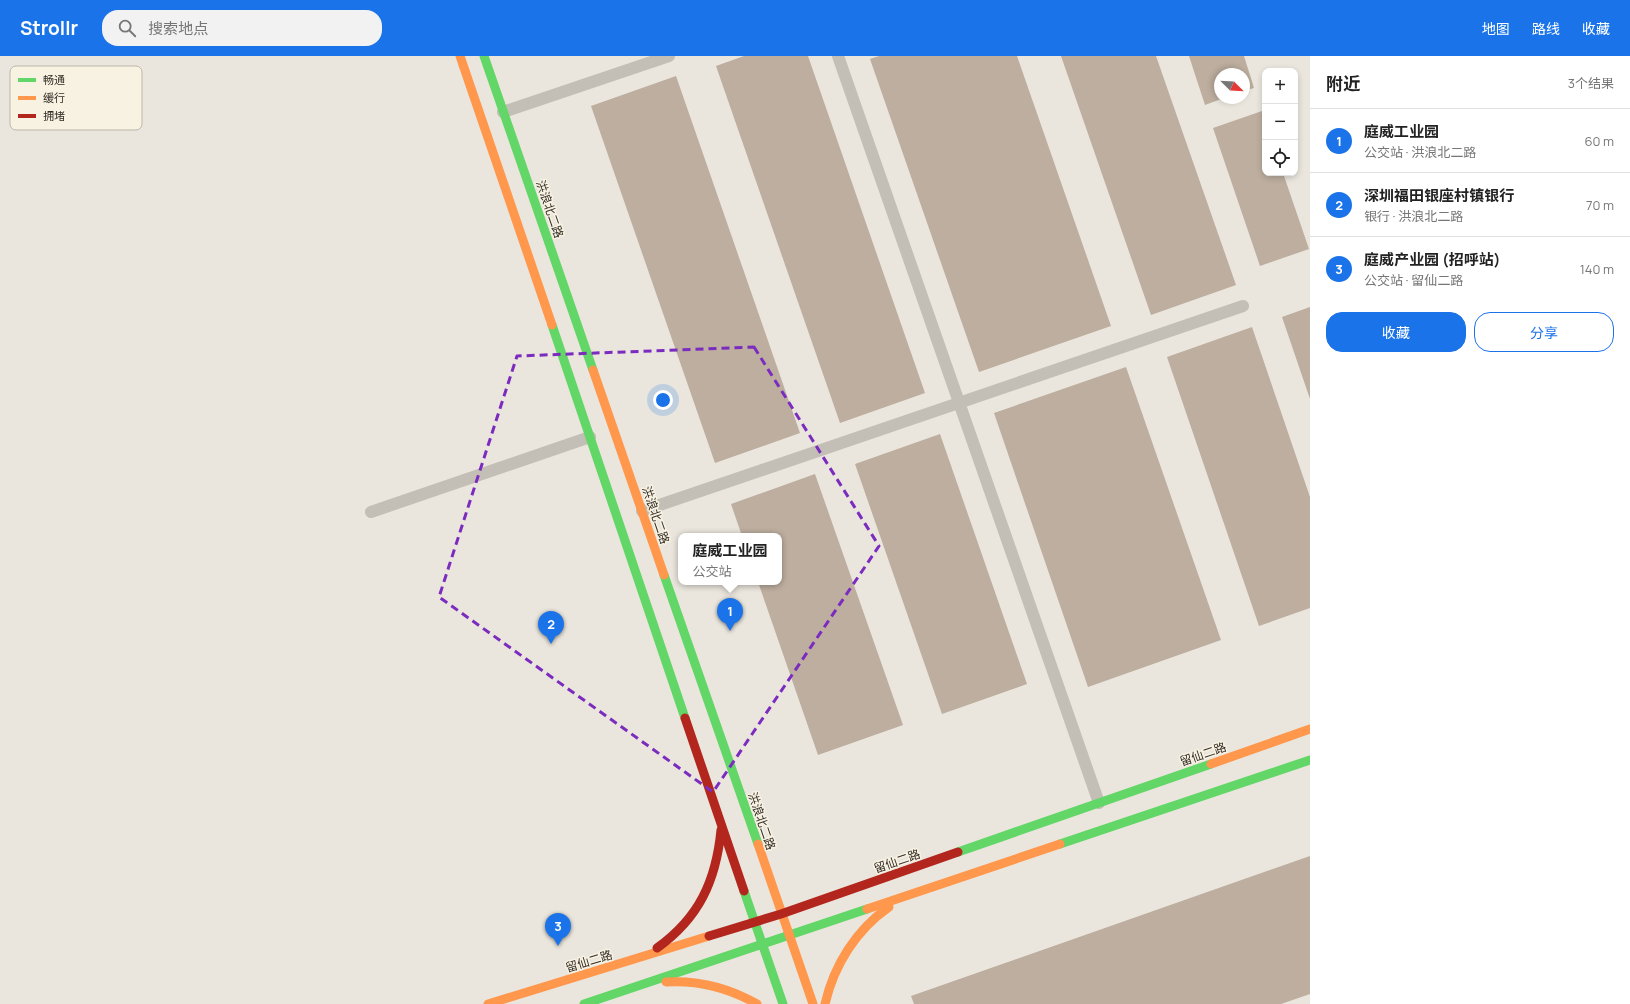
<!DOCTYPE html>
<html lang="zh">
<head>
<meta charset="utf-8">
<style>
	body { margin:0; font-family:Manrope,"Noto Sans SC",sans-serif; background:#f2f2f2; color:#222 }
	.controls { position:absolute; right:12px; top:12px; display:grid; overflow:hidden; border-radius:8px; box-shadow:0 2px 6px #0003 }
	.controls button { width:36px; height:36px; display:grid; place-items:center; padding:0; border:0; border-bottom:1px solid #e0e0e0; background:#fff; color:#222; font:20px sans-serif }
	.compass { position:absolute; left:1214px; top:12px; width:36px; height:36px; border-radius:50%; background:#fff; box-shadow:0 2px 6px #0003; rotate:114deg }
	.you { position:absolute; left:663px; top:344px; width:14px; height:14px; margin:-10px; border:3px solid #fff; border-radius:50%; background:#1a73e8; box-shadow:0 0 0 6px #1a73e833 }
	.badge { display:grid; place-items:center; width:26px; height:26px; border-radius:50%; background:#1a73e8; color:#fff; font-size:13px; font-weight:700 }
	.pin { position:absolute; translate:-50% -33px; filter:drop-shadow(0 1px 2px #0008) }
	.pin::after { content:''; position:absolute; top:21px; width:14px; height:12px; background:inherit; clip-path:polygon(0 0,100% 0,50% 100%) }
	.popup { position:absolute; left:678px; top:477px; width:104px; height:52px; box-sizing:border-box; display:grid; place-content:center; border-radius:8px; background:#fff; filter:drop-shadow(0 1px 3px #0005); font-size:13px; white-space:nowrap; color:#767676 }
	.popup b { font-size:15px; color:#222 }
	.popup::after { content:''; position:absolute; left:50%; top:100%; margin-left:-8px; border:8px solid transparent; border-top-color:#fff }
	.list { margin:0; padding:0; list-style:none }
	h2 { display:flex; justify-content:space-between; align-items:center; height:52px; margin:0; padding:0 16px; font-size:17px }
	h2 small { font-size:13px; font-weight:400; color:#767676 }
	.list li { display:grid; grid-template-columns:26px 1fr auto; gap:12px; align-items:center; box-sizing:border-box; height:64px; padding:0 16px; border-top:1px solid #e0e0e0 }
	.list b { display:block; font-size:15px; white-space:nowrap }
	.list p { margin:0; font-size:13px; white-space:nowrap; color:#767676 }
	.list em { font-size:13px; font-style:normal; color:#767676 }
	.actions { display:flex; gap:8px; padding:12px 16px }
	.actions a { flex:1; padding:9px 0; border:1px solid #1a73e8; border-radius:16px; text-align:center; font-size:14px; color:#1a73e8 }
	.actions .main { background:#1a73e8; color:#fff }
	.icon { flex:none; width:22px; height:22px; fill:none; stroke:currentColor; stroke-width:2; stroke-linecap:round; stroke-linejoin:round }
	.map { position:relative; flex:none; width:1310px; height:948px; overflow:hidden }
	header { display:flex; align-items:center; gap:24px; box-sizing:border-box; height:56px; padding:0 20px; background:#1a73e8; color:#fff }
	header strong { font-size:19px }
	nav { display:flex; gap:22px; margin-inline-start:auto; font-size:14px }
	.search { width:280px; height:36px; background:#f2f2f2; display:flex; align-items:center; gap:10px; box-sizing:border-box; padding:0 14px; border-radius:16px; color:#767676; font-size:15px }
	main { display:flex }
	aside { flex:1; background:#fff }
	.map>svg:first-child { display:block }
</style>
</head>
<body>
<header>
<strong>Strollr</strong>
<div class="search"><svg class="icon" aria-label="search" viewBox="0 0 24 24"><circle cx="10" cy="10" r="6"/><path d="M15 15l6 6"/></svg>搜索地点</div>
<nav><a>地图</a><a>路线</a><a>收藏</a></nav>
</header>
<main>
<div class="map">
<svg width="1310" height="948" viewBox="0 0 1310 948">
	<rect width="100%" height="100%" fill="#eae6dd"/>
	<!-- building -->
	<path fill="#bdae9f" d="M 744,0 L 808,0 L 925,337 L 840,367 L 716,10 Z
		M 879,0 L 1017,0 L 1111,270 L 979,316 L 870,3 Z
		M 1061,0 L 1156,0 L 1236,229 L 1151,259 Z
		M 1189,0 L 1244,0 L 1254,32 L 1244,35 L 1244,18 L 1220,18 L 1220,42 L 1224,42 L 1205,49 Z
		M 676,20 L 800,377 L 715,407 L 591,50 Z
		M 1262,55 L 1265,63 L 1265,117 L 1283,117 L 1309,193 L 1260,210 L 1213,72 Z
		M 1310,251 L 1310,343 L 1282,261 Z
		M 1252,271 L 1310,441 L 1310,552 L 1259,570 L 1167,301 Z
		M 1126,311 L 1221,584 L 1088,631 L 994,357 Z
		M 940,378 L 1027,628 L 942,658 L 855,408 Z
		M 815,418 L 903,669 L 818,699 L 758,526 L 779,526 L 779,480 L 742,480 L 731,448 Z
		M 1310,800 L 1310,938 L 1281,948 L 914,948 L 911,940 Z"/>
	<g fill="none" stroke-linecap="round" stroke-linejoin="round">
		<!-- lane -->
		<path stroke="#c3beb6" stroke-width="12" d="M 838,0 L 1099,747
			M 503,56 L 669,0
			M 642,455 L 1243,250
			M 371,456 L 590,381"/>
		<!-- fast -->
		<path stroke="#63d668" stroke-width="9" d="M 484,0 L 593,314
			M 552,269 L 685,662
			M 664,519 L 758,788
			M 1060,788 L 1310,704
			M 958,796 L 1211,708
			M 744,835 L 783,948
			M 584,948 L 867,853"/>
		<!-- slow -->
		<path stroke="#ff974d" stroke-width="9" d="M 460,0 L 552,269
			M 593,314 L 664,519
			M 1211,708 L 1310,673
			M 758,788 L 813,948
			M 867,853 L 1060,788
			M 666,926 C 698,924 729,932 757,948
			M 488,948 L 709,880
			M 825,948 C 834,909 856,874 889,851"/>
		<!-- jam -->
		<path stroke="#b3261e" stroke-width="9" d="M 685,662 L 744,835
			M 709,880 L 781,858 L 958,796
			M 657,892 C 699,862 716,825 721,774"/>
	</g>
	<!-- marked area -->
	<path fill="none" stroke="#7b2cbf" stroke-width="3" stroke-dasharray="8 5" stroke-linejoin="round" d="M 754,291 L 879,490 L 713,736 L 439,541 L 517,300 Z"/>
	<g text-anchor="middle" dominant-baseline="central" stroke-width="3" stroke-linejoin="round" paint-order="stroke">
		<!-- street labels -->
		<g font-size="12" fill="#322c25" stroke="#f8f2e3">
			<text transform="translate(550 153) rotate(71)">洪浪北二路</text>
			<text transform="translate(656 459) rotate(71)">洪浪北二路</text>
			<text transform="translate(1203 698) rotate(-19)">留仙二路</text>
			<text transform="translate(762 765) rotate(71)">洪浪北二路</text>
			<text transform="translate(897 805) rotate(-19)">留仙二路</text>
			<text transform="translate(589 905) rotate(-17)">留仙二路</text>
		</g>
	</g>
	<!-- legend -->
	<rect x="10" y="10" width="132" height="64" rx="6" fill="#f8f2e3" stroke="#bdb7aa" stroke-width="1"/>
	<rect x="18" y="22" width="18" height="4" fill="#63d668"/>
	<rect x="18" y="40" width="18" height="4" fill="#ff974d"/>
	<rect x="18" y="58" width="18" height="4" fill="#b3261e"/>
	<g font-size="11" fill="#322c25">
		<text x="43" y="28">畅通</text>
		<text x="43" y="46">缓行</text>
		<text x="43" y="64">拥堵</text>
	</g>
</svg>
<div class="controls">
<button>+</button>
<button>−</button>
<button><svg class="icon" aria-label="locate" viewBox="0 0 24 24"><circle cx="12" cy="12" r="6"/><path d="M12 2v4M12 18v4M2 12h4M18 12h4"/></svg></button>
</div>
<svg class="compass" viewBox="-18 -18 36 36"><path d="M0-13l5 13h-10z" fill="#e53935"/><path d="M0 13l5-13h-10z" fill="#767676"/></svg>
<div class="you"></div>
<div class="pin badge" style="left:730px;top:575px">1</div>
<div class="popup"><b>庭威工业园</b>公交站</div>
<div class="pin badge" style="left:551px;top:588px">2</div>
<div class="pin badge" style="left:558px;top:890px">3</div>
</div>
<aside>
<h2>附近<small>3个结果</small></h2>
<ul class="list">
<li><span class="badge">1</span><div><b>庭威工业园</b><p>公交站 · 洪浪北二路</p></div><em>60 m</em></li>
<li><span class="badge">2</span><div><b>深圳福田银座村镇银行</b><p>银行 · 洪浪北二路</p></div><em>70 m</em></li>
<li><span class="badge">3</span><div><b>庭威产业园 (招呼站)</b><p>公交站 · 留仙二路</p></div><em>140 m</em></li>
</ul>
<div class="actions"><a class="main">收藏</a><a>分享</a></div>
</aside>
</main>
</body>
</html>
